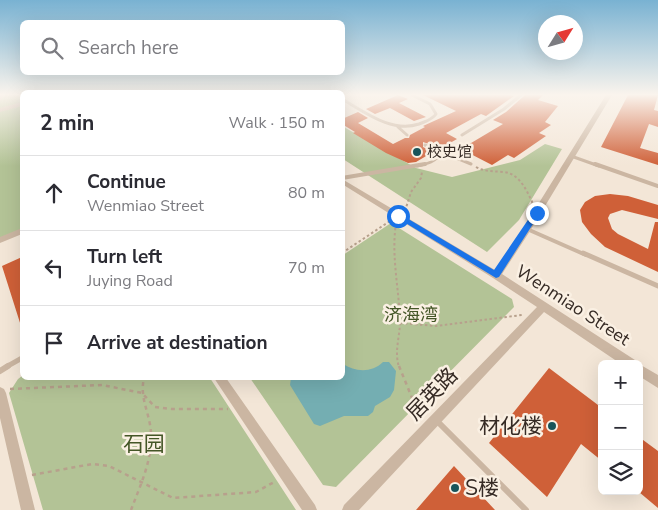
<!DOCTYPE html>
<html lang="en">
<head>
<meta charset="utf-8">
<style>
	body { margin:0; font-family:"Nunito Sans","Noto Sans SC",sans-serif; background:#f2f2f3; color:#2b2b33 }
	.controls { position:absolute; right:15px; bottom:15px; display:grid; overflow:hidden; border-radius:8px; box-shadow:0 5px 20px #0002 }
	.controls button { width:45px; height:45px; display:grid; place-items:center; padding:0; border:0; border-bottom:1px solid #e1e1e2; background:#fff; color:#2b2b33; font:25px sans-serif }
	.compass { position:absolute; left:538px; top:15px; width:45px; height:45px; border-radius:50%; background:#fff; box-shadow:0 5px 20px #0002; rotate:53deg }
	.stop { position:absolute; width:15px; height:15px; margin:-11px; border:4px solid #1a73e8; border-radius:50%; background:#fff }
	.stop.end { background:#1a73e8; border-color:#fff; box-shadow:0 1px 5px #0008 }
	.list { margin:0; padding:0; list-style:none }
	h2 { display:flex; justify-content:space-between; align-items:center; height:65px; margin:0; padding:0 20px; font-size:21px }
	h2 small { font-size:16px; font-weight:400; color:#7c7c81 }
	.list li { display:grid; grid-template-columns:32px 1fr auto; gap:15px; align-items:center; box-sizing:border-box; height:75px; padding:0 20px; border-top:1px solid #e1e1e2 }
	.list b { display:block; font-size:19px; white-space:nowrap }
	.list p { margin:0; font-size:16px; white-space:nowrap; color:#7c7c81 }
	.list em { font-size:16px; font-style:normal; color:#7c7c81 }
	.icon { flex:none; width:28px; height:28px; fill:none; stroke:currentColor; stroke-width:2; stroke-linecap:round; stroke-linejoin:round }
	.map { position:relative; flex:none; width:658px; height:510px; overflow:hidden }
	.search { position:absolute; background:#fff; box-shadow:0 5px 20px #0002; left:20px; top:20px; width:325px; height:55px; display:flex; align-items:center; gap:12px; box-sizing:border-box; padding:0 18px; border-radius:8px; color:#7c7c81; font-size:19px }
	.panel { position:absolute; background:#fff; box-shadow:0 5px 20px #0002; left:20px; top:90px; width:325px; height:290px; border-radius:8px }
	.map>svg:first-child { display:block }
</style>
</head>
<body>
<div class="map">
<svg width="658" height="510" viewBox="0 0 658 510">
	<rect width="100%" height="100%" fill="#f3e6d7"/>
	<!-- green -->
	<path fill="#b3c396" d="M 0,95 L 22,95 L 22,229 L 0,238 Z
		M 342,126 L 416,168 L 452,177 L 520,160 L 545,144 L 562,149 L 519,220 L 487,252 L 343,159 Z
		M 391,223 L 512,299 L 514,307 L 336,487 L 323,485 L 250,378 L 342,378 L 343,255 Z
		M 22,376 L 210,378 L 296,510 L 43,510 L 9,393 L 18,379 Z"/>
	<!-- water -->
	<path fill="#74aeb2" d="M 383,362 L 389,362 L 396,371 L 394,390 L 390,397 L 375,406 L 373,412 L 368,416 L 344,416 L 320,426 L 314,424 L 290,385 L 291,378 L 342,378 L 343,364 C 355,372 372,373 383,362 Z"/>
	<!-- building -->
	<path fill="#cf6038" d="M 398,95 L 408,99 L 399,103 L 426,117 L 414,121 L 390,108 L 375,114 L 366,109 Z
		M 423,95 L 510,95 L 514,96 L 486,116 L 481,114 L 446,133 L 457,139 L 441,148 L 423,142 L 423,147 L 433,152 L 416,162 L 408,163 L 386,153 L 353,133 L 355,132 L 342,124 L 342,119 L 358,112 L 368,118 L 358,123 L 393,144 L 405,138 L 409,138 L 410,135 L 425,127 L 423,126 L 456,111 Z
		M 525,95 L 543,95 L 538,100 L 558,106 L 545,122 L 551,125 L 539,133 L 546,136 L 514,158 L 508,155 L 492,165 L 461,149 L 503,124 L 493,120 L 506,112 Z
		M 628,95 L 658,95 L 654,110 L 658,111 L 658,127 L 649,124 L 640,148 L 658,153 L 658,165 L 601,147 Z
		M 610,194 L 628,196 L 658,205 L 658,219 L 622,210 L 610,214 L 608,218 L 612,229 L 618,234 L 648,249 L 655,222 L 658,222 L 658,272 L 605,247 L 591,234 L 582,222 L 580,210 L 585,202 L 595,196 Z
		M 22,257 L 22,326 L 21,326 L 2,266 Z
		M 549,368 L 602,408 L 602,461 L 581,444 L 547,497 L 489,443 Z
		M 639,437 L 658,451 L 658,508 L 639,492 Z
		M 454,466 L 495,510 L 416,510 Z"/>
	<g fill="none" stroke-linecap="round" stroke-linejoin="round">
		<!-- path-far1 -->
		<path stroke="#b7a08c" stroke-width="2" stroke-dasharray="2.5 2.5" stroke-linecap="butt" d="M 476,167 C 485,172 494,171 504,172 C 520,174 527,191 533,204
			M 405,211 L 411,192 L 421,178 L 422,172
			M 396,223 C 391,256 399,288 400,321 C 400,337 394,351 399,367
			M 342,253 L 390,221
			M 400,323 L 436,326 L 522,315"/>
		<!-- path -->
		<path stroke="#b7a08c" stroke-width="2.5" stroke-dasharray="4 4" stroke-linecap="butt" d="M 399,366 L 421,420
			M 10,389 L 102,385 L 142,393 L 155,407 L 172,409 L 228,409
			M 32,475 L 92,464 L 109,466 L 173,498 L 256,492 L 276,481
			M 131,510 C 140,486 152,461 151,435 C 151,415 139,399 144,378"/>
		<!-- service-far3 -->
		<path stroke="#cbb6a2" stroke-width="3" d="M 0,99 L 2,95
			M 342,99 C 365,112 391,133 419,124 C 426,121 432,120 436,114 L 430,104 L 412,95
			M 398,127 L 407,135
			M 462,135 L 504,109 L 521,95
			M 425,145 L 471,164
			M 571,156 L 599,166
			M 417,166 C 427,164 436,162 441,152"/>
		<!-- service-far2 -->
		<path stroke="#cbb6a2" stroke-width="4" d="M 595,164 L 658,186
			M 342,178 L 425,164
			M 527,229 L 586,255"/>
		<!-- service-far1 -->
		<path stroke="#cbb6a2" stroke-width="5" d="M 583,253 L 658,286
			M 6,367 L 22,358"/>
		<!-- service -->
		<path stroke="#cbb6a2" stroke-width="6" d="M 0,371 L 8,366
			M 437,421 L 526,510"/>
		<!-- minor -->
		<path fill="#cbb6a2" fill-rule="evenodd" d="M 342,95 L 348,95 L 342,98 Z
			M 606,95 L 612,95 L 530,231 L 502,274 L 635,360 L 636,364 L 621,364 L 544,312 L 359,510 L 342,510 L 344,505 L 537,307 L 493,278 L 342,184 L 342,179 L 495,270 L 524,227 Z
			M 22,102 L 22,106 L 0,112 L 0,108 Z
			M 22,228 L 22,234 L 0,243 L 0,237 Z
			M 639,364 L 658,375 L 658,388 L 639,376 Z
			M 214,378 L 226,378 L 315,505 L 317,510 L 302,510 Z
			M 0,387 L 4,389 L 6,393 L 35,510 L 21,510 L 0,418 Z"/>
	</g>
	<!-- sky -->
	<linearGradient id="sky" x2="0" y2="1"><stop stop-color="#79b2d2"/><stop offset="0.57" stop-color="#faf4ed"/><stop offset="1" stop-color="#faf4ed" stop-opacity="0"/></linearGradient>
	<rect width="658" height="166" fill="url(#sky)"/>
	<!-- route -->
	<path fill="#1a73e8" d="M 534,211 L 540,213 L 499,277 L 496,278 L 394,216 L 400,214 L 494,270 Z"/>
	<!-- markers -->
	<g fill="#18545a" stroke="#faf0e3" stroke-width="2">
		<circle cx="417" cy="152" r="5"/>
		<circle cx="552" cy="426" r="5"/>
		<circle cx="455" cy="488" r="5"/>
	</g>
	<g text-anchor="middle" dominant-baseline="central" stroke-width="5" stroke-linejoin="round" paint-order="stroke">
		<!-- far-poi labels -->
		<g font-size="15" fill="#362b25" stroke="#faf0e3" text-anchor="start">
			<text x="427" y="152">校史馆</text>
		</g>
		<!-- street labels -->
		<g font-size="18" fill="#362b25" stroke="#faf0e3">
			<text transform="translate(573 305) rotate(33)">Wenmiao Street</text>
		</g>
		<!-- park labels -->
		<g font-size="18" fill="#445627" stroke="#faf0e3">
			<text x="411" y="315">济海湾</text>
		</g>
		<!-- near-street labels -->
		<g font-size="21" fill="#362b25" stroke="#faf0e3">
			<text transform="translate(432 394) rotate(-46)">居英路</text>
		</g>
		<!-- near-poi labels -->
		<g font-size="21" fill="#362b25" stroke="#faf0e3" text-anchor="end">
			<text x="542" y="426">材化楼</text>
			<text x="465" y="488" text-anchor="start">S楼</text>
		</g>
		<!-- near-park labels -->
		<g font-size="21" fill="#445627" stroke="#faf0e3">
			<text x="144" y="444">石园</text>
		</g>
	</g>
</svg>
<div class="controls">
<button>+</button>
<button>−</button>
<button><svg class="icon" aria-label="layers" viewBox="0 0 24 24"><path d="M12 4l9 5-9 5-9-5zM3 14l9 5 9-5"/></svg></button>
</div>
<svg class="compass" viewBox="-18 -18 36 36"><path d="M0-13l5 13h-10z" fill="#e53935"/><path d="M0 13l5-13h-10z" fill="#7c7c81"/></svg>
<div class="stop" style="left:398px;top:216px"></div>
<div class="stop end" style="left:537px;top:213px"></div>
<div class="search"><svg class="icon" aria-label="search" viewBox="0 0 24 24"><circle cx="10" cy="10" r="6"/><path d="M15 15l6 6"/></svg>Search here</div>
<section class="panel">
<h2>2 min<small>Walk · 150 m</small></h2>
<ul class="list">
<li><svg class="icon" aria-label="ahead" viewBox="0 0 24 24"><path d="M12 20V5M6 11l6-6 6 6"/></svg><div><b>Continue</b><p>Wenmiao Street</p></div><em>80 m</em></li>
<li><svg class="icon" aria-label="left" viewBox="0 0 24 24"><path d="M17 20v-9H6M10 6l-5 5 5 5"/></svg><div><b>Turn left</b><p>Juying Road</p></div><em>70 m</em></li>
<li><svg class="icon" aria-label="arrive" viewBox="0 0 24 24"><path d="M6 21V4h12l-3 4 3 4H6"/></svg><div><b>Arrive at destination</b></div></li>
</ul>
</section>
</div>
</body>
</html>
